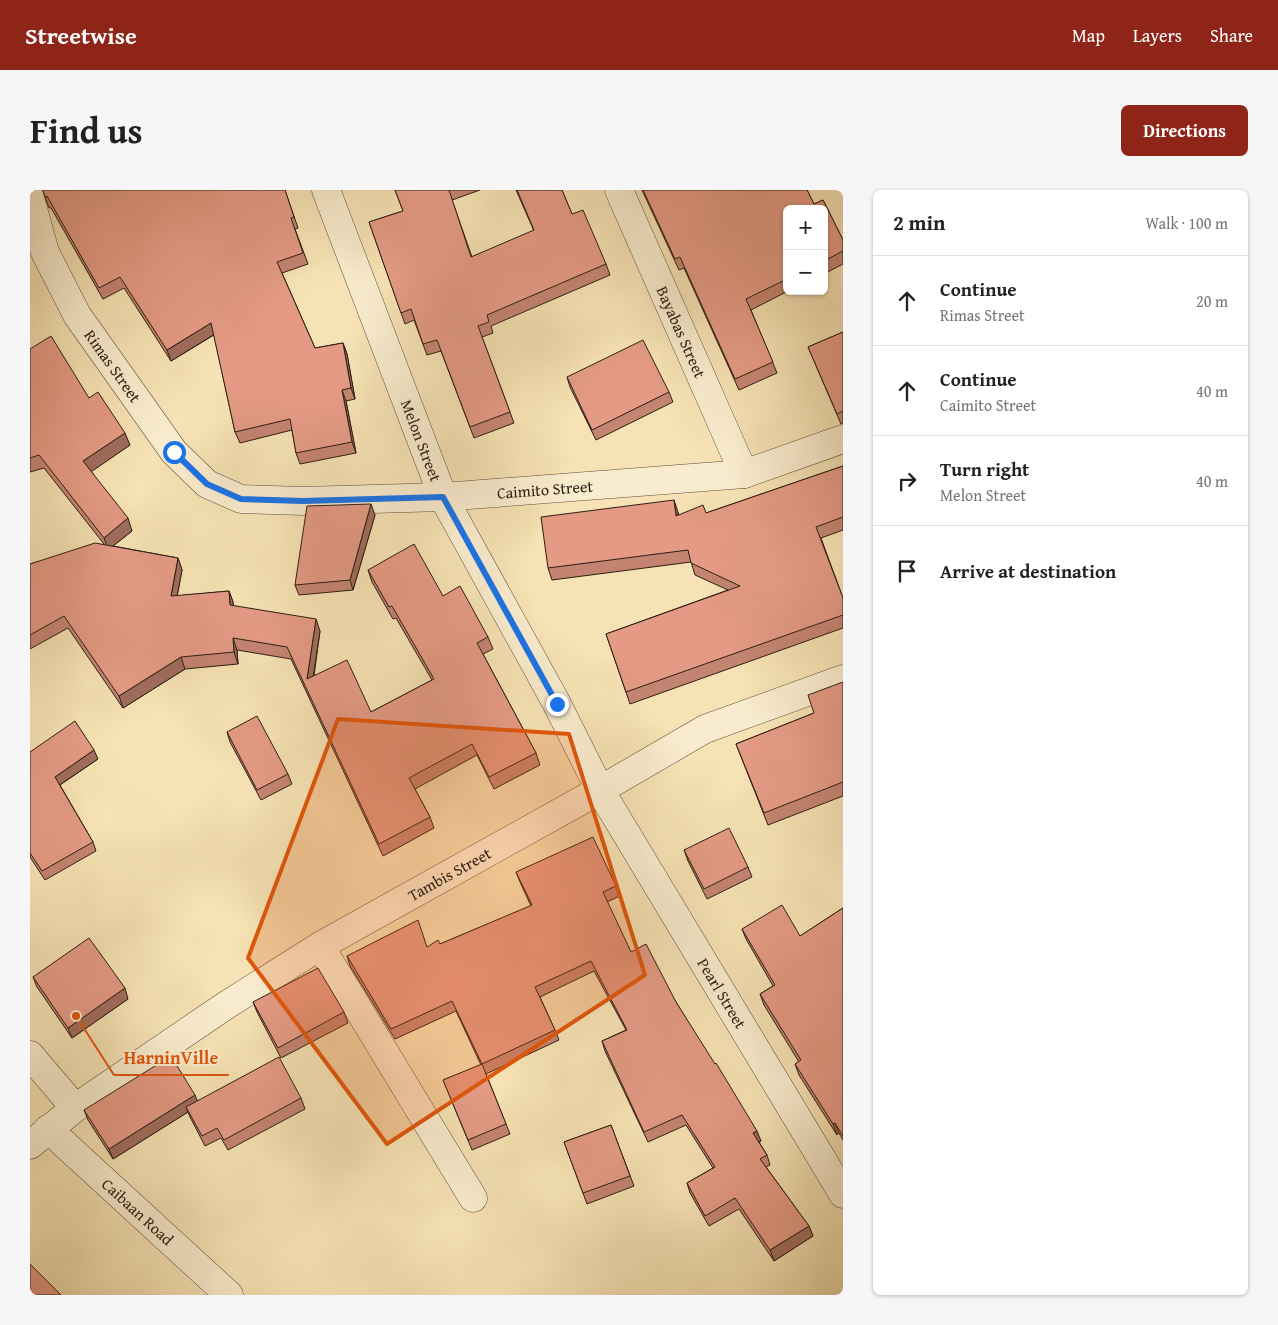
<!DOCTYPE html>
<html lang="en">
<head>
<meta charset="utf-8">
<style>
	body { margin:0; font-family:"Gentium Book Plus",serif; background:#f6f6f6; color:#222 }
	.controls { position:absolute; right:15px; top:15px; display:grid; overflow:hidden; border-radius:8px; box-shadow:0 1px 4px #0004 }
	.controls button { width:45px; height:45px; display:grid; place-items:center; padding:0; border:0; border-bottom:1px solid #e0e0e0; background:#fff; color:#222; font:25px sans-serif }
	.stop { position:absolute; width:15px; height:15px; margin:-11px; border:4px solid #1a73e8; border-radius:50%; background:#fff }
	.stop.end { background:#1a73e8; border-color:#fff; box-shadow:0 1px 5px #0008 }
	.list { margin:0; padding:0; list-style:none }
	h2 { display:flex; justify-content:space-between; align-items:center; height:65px; margin:0; padding:0 20px; font-size:21px }
	h2 small { font-size:16px; font-weight:400; color:#767676 }
	.list li { display:grid; grid-template-columns:32px 1fr auto; gap:15px; align-items:center; box-sizing:border-box; height:90px; padding:0 20px; border-top:1px solid #e0e0e0 }
	.list b { display:block; font-size:19px; white-space:nowrap }
	.list p { margin:0; font-size:16px; white-space:nowrap; color:#767676 }
	.list em { font-size:16px; font-style:normal; color:#767676 }
	.icon { flex:none; width:28px; height:28px; fill:none; stroke:currentColor; stroke-width:2; stroke-linecap:round; stroke-linejoin:round }
	.map { position:relative; flex:none; width:813px; height:1105px; overflow:hidden; border-radius:8px }
	header { display:flex; align-items:center; gap:30px; box-sizing:border-box; height:70px; padding:0 25px; background:#8f2418; color:#fff }
	header strong { font-size:24px }
	nav { display:flex; gap:28px; margin-inline-start:auto; font-size:18px }
	.intro { display:flex; align-items:center; justify-content:space-between; box-sizing:border-box; height:120px; padding:0 30px }
	h1 { margin:0; font-size:35px }
	.button { padding:12px 22px; border-radius:8px; background:#8f2418; color:#fff; font-size:18px; font-weight:700 }
	main { display:flex; gap:30px; padding:0 30px }
	aside { flex:1; background:#fff; border-radius:8px; box-shadow:0 1px 4px #0004 }
	.map>svg:first-child { display:block }
	.lines { fill:none; stroke-linecap:round; stroke-linejoin:round }
	.minor-casing { stroke:#5f4f3b; stroke-width:29 }
	.minor { stroke:#f9ecce; stroke-width:28 }
	.wall { fill:#c48472; stroke:#2d1e13 }
	.shaded-wall { fill:#a06c5d; stroke:#2d1e13 }
	.building { fill:#e49a85; stroke:#2d1e13 }
	.route { stroke:#1a73e8; stroke-width:6 }
	.marked { fill:#df560c; fill-opacity:0.2; stroke:#df560c; stroke-width:4; stroke-linejoin:round }
	.labels { text-anchor:middle; dominant-baseline:central; stroke-width:4; stroke-linejoin:round; paint-order:stroke }
	.street-label { font-size:16px; fill:#2d1e13; stroke:#f9ecce }
	.leader { fill:none; stroke:#df560c; stroke-width:2 }
	.callout-dot { fill:#df560c; stroke:#f9ecce; stroke-width:2 }
	.callout-label { font-size:18px; text-anchor:middle; font-weight:bold; fill:#df560c; stroke:#f9ecce; stroke-width:4; stroke-linejoin:round; paint-order:stroke }
</style>
</head>
<body>
<header>
<strong>Streetwise</strong>
<nav><a>Map</a><a>Layers</a><a>Share</a></nav>
</header>
<div class="intro"><h1>Find us</h1><a class="button">Directions</a></div>
<main>
<div class="map">
<svg width="813" height="1105" viewBox="0 0 813 1105">
	<rect width="100%" height="100%" fill="#f6e2b4"/>
	<filter id="stains"><feTurbulence type="fractalNoise" baseFrequency=".004" numOctaves="4"/><feColorMatrix values="0 0 0 0 .2 0 0 0 0 .09 0 0 0 0 .02 0 0 0 .5 -.17"/></filter>
	<radialGradient id="worn" r=".72"><stop offset=".6" stop-color="#630" stop-opacity="0"/><stop offset="1" stop-color="#630" stop-opacity=".3"/></radialGradient>
	<g class="lines">
		<g class="minor-casing">
			<g id="minor">
				<path id="s1" d="M296,0L413,307L527,514L570,600L813,1004"/>
				<path id="s2" d="M589,0L714,284"/>
				<path id="s3" d="M0,8L15,62L47,125L144,262L177,294L211,309L273,311L413,307L714,284L813,249"/>
				<path d="M290,756L443,1008"/>
				<path d="M0,865L45,918"/>
				<path id="s4" d="M18,939L199,1105"/>
				<path id="s5" d="M0,955L45,918L195,816L290,756L570,600L675,539L813,489"/>
			</g>
		</g>
		<use href="#minor" class="minor"/>
	</g>
	<g class="wall">
		<path d="M255,0L268,38L265,39L278,74L252,83L285,158L313,153L317,164L325,209L316,211L326,263L270,274L266,263L262,240L210,253L205,242L184,145L141,171L94,98L73,109L21,18H19L15,7Z"/>
		<path d="M365,0H450L422,10L442,67L504,41L486,0H532L542,24L576,74L580,85L461,136L463,143L452,147L484,233L444,248L411,161L397,165L384,130L375,134L339,32L373,21Z"/>
		<path d="M612,0H777L784,14L793,10L813,50V74L794,84V19H757V101H758L721,120L747,183L709,200L654,78L649,80Z"/>
		<path d="M813,142V233L811,234L778,157Z"/>
		<path d="M0,159L59,208L100,255L61,281L102,341L83,356L148,368L152,380L147,406L199,401L203,412V416L290,441L284,486L341,522L402,490L366,428L363,429L342,392L338,380L413,406L458,447L463,459L453,464L506,563L510,575L464,599L447,565L385,599L400,627L404,638L353,666L261,469L207,460L208,474L155,479L93,518L38,438L0,459V374L74,354L14,278L0,282Z"/>
		<path d="M537,187L639,202L643,212L566,250L540,197Z"/>
		<path d="M813,276V340L791,348L813,408V438L600,514L576,444L698,400L665,385L661,372L522,390L518,378L648,322L649,325L676,323Z"/>
		<path d="M345,325L323,400L269,405L265,395Z"/>
		<path d="M813,492V606L738,635L706,554L784,523Z"/>
		<path d="M197,542L258,584L262,594L231,610L200,552Z"/>
		<path d="M0,562L68,569L30,595L63,652L66,661L15,690L0,667Z"/>
		<path d="M654,660L718,677L722,687L677,709L658,671Z"/>
		<path d="M486,682L586,696L590,706L577,712L601,762L646,812L731,951L729,952L737,965L740,975L736,977L779,1036L783,1046L744,1071L709,1019L679,1036L660,1003L657,993L683,978L656,935L618,952L575,861L572,851L596,840L564,781L510,807L525,840L529,850L456,884L480,944L442,960L413,890L451,875L426,821L365,849L320,776L317,766L397,757L410,754L501,716L490,692Z"/>
		<path d="M813,718V950L809,943L807,945L769,885L765,874L769,872L734,815L730,804L743,796L716,749L712,739L770,746Z"/>
		<path d="M3,787L98,809L42,848L7,797Z"/>
		<path d="M223,812L314,822L318,833L251,868L227,822Z"/>
		<path d="M271,908L275,919L198,960L191,948L175,956L160,927L158,922L83,969L58,930L54,920L168,911Z"/>
		<path d="M581,935L604,996L557,1014L534,952Z"/>
	</g>
	<g class="shaded-wall">
		<path d="M181,133L185,144L141,171L137,160Z"/>
		<path d="M313,153L317,164L325,209L321,198Z"/>
		<path d="M312,200L316,211L326,263L322,252Z"/>
		<path d="M95,243L100,255L58,284L53,271Z"/>
		<path d="M644,310L648,322L650,338L646,326Z"/>
		<path d="M341,314L345,325L323,400L320,390Z"/>
		<path d="M98,328L102,341L78,360L74,348Z"/>
		<path d="M148,368L152,380L145,418L141,406Z"/>
		<path d="M199,401L203,412L204,427L200,415Z"/>
		<path d="M286,429L290,441L281,501L277,489Z"/>
		<path d="M203,448L207,460L208,474L204,462Z"/>
		<path d="M151,467L155,479L93,518L89,506Z"/>
		<path d="M64,560L68,569L28,596L25,587Z"/>
		<path d="M95,798L98,809L42,848L38,838Z"/>
		<path d="M165,905L169,915L156,917L158,922L83,969L79,959Z"/>
		<path d="M805,933L809,943L807,945L803,934Z"/>
		<path d="M727,941L731,951L727,953L723,943Z"/>
		<path d="M779,1036L783,1046L744,1071L740,1060Z"/>
	</g>
	<g class="building">
		<path d="M13,0H255L264,27L261,28L273,63L247,72L285,158L313,153L321,198L312,200L322,252L266,263L260,229L205,242L181,133L137,160L90,87L69,98L17,6L15,7Z"/>
		<path d="M365,0H419L441,67L504,40L487,0H532L542,24L553,20L576,74L457,125L459,132L448,136L480,222L440,237L407,150L393,154L381,119L371,123L339,32L373,21Z"/>
		<path d="M613,0H777L784,14L793,10L813,50V61L794,71V19H757V89L716,109L743,172L705,189L650,67L645,69Z"/>
		<path d="M813,142V221L807,224L778,157Z"/>
		<path d="M21,146L59,208L68,202L95,243L53,271L98,328L74,348L9,265L0,268V159Z"/>
		<path d="M613,150L639,202L562,240L537,187Z"/>
		<path d="M813,276V327L786,337L813,408V425L596,502L576,444L710,396L661,373L658,360L518,378L511,327L644,310L646,326L673,315L676,323Z"/>
		<path d="M341,314L320,390L265,395L277,316Z"/>
		<path d="M65,353L148,368L141,406L199,401L200,415L286,429L277,489L317,470L341,522L404,489L362,416L359,417L338,380L384,354L413,406L430,396L458,447L447,453L506,563L459,587L442,554L379,588L400,627L349,654L257,457L203,448L204,462L151,467L89,506L34,426L0,445V374Z"/>
		<path d="M813,492V592L734,623L706,554L784,523L778,505Z"/>
		<path d="M227,526L258,584L227,600L197,542Z"/>
		<path d="M45,531L64,560L25,587L63,652L12,681L0,663V562Z"/>
		<path d="M699,638L718,677L674,699L654,660Z"/>
		<path d="M563,647L586,696L573,702L601,762L616,754L646,812L685,874L686,873L727,941L723,943L737,965L730,969L779,1036L740,1060L705,1008L675,1026L657,993L685,977L652,925L614,942L572,851L597,840L561,771L505,797L525,840L452,874L422,811L361,839L317,766L388,730L397,757L408,750L410,754L502,715L486,682Z"/>
		<path d="M752,715L770,746L813,718V946L805,933L803,934L765,874L771,870L730,804L745,795L712,739Z"/>
		<path d="M59,748L95,798L38,838L3,787Z"/>
		<path d="M288,778L314,822L248,858L223,812Z"/>
		<path d="M141,866L165,905L79,959L54,920Z"/>
		<path d="M249,867L271,908L194,950L187,938L172,946L156,917Z"/>
		<path d="M452,874L476,934L438,950L413,890Z"/>
		<path d="M581,935L600,986L553,1003L534,952Z"/>
		<path d="M0,1074L31,1105H0Z"/>
	</g>
	<g class="lines">
		<path class="route" d="M144,262L177,294L211,309L273,311L413,307L527,514"/>
	</g>
	<path class="marked" d="M308,529L539,544L615,785L357,954L218,768Z"/>
	<g class="labels">
		<g class="street-label">
			<text stroke="none"><textPath href="#s2" startOffset="155">Bayabas Street</textPath></text>
			<text stroke="none"><textPath href="#s3" startOffset="189">Rimas Street</textPath></text>
			<text stroke="none"><textPath href="#s1" startOffset="268">Melon Street</textPath></text>
			<text stroke="none"><textPath href="#s3" startOffset="682">Caimito Street</textPath></text>
			<text stroke="none"><textPath href="#s5" startOffset="500">Tambis Street</textPath></text>
			<text stroke="none"><textPath href="#s1" startOffset="898">Pearl Street</textPath></text>
			<text stroke="none"><textPath href="#s4" startOffset="122">Caibaan Road</textPath></text>
		</g>
	</g>
	<path class="leader" d="M46 826L84 885H199"/>
	<circle class="callout-dot" cx="46" cy="826" r="5"/>
	<g class="callout-label">
		<text x="141" y="874">HarninVille</text>
	</g>
	<rect width="100%" height="100%" filter="url(#stains)"/>
	<rect width="100%" height="100%" fill="url(#worn)"/>
</svg>
<div class="controls">
<button>+</button>
<button>−</button>
</div>
<div class="stop" style="left:144px;top:262px"></div>
<div class="stop end" style="left:527px;top:514px"></div>
</div>
<aside>
<h2>2 min<small>Walk · 100 m</small></h2>
<ul class="list">
<li><svg class="icon" aria-label="ahead" viewBox="0 0 24 24"><path d="M12 20V5M6 11l6-6 6 6"/></svg><div><b>Continue</b><p>Rimas Street</p></div><em>20 m</em></li>
<li><svg class="icon" aria-label="ahead" viewBox="0 0 24 24"><path d="M12 20V5M6 11l6-6 6 6"/></svg><div><b>Continue</b><p>Caimito Street</p></div><em>40 m</em></li>
<li><svg class="icon" aria-label="right" viewBox="0 0 24 24"><path d="M7 20v-9h11M14 6l5 5-5 5"/></svg><div><b>Turn right</b><p>Melon Street</p></div><em>40 m</em></li>
<li><svg class="icon" aria-label="arrive" viewBox="0 0 24 24"><path d="M6 21V4h12l-3 4 3 4H6"/></svg><div><b>Arrive at destination</b></div></li>
</ul>
</aside>
</main>
</body>
</html>
